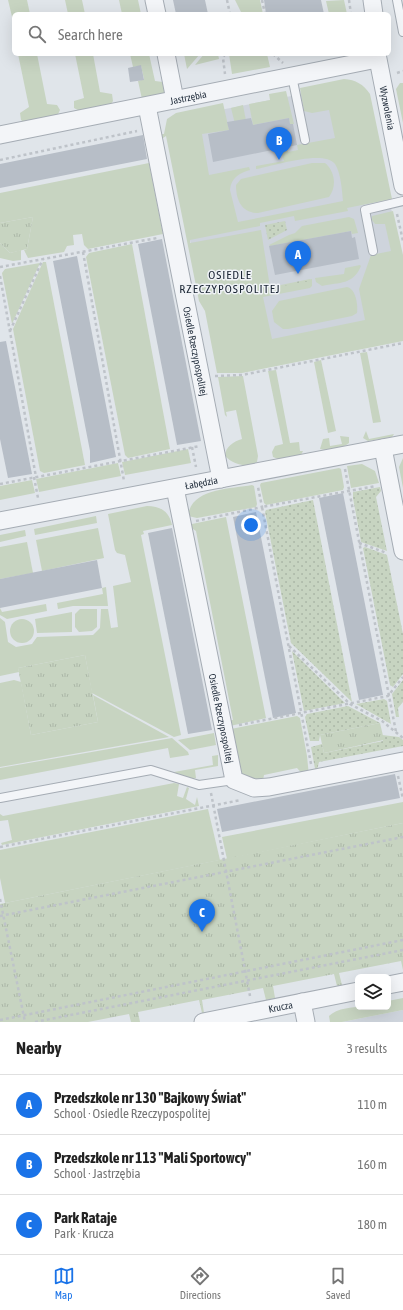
<!DOCTYPE html>
<html lang="en">
<head>
<meta charset="utf-8">
<style>
	body { margin:0; font-family:"Asap Condensed",sans-serif; background:#f6f6f6; color:#222 }
	.controls { position:absolute; right:12px; bottom:12px; display:grid; overflow:hidden; border-radius:6px; box-shadow:0 4px 16px #0002 }
	.controls button { width:36px; height:36px; display:grid; place-items:center; padding:0; border:0; border-bottom:1px solid #e0e0e0; background:#fff; color:#222; font:20px sans-serif }
	.you { position:absolute; left:251px; top:525px; width:14px; height:14px; margin:-10px; border:3px solid #fff; border-radius:50%; background:#1a73e8; box-shadow:0 0 0 6px #1a73e833 }
	.badge { display:grid; place-items:center; width:26px; height:26px; border-radius:50%; background:#1a73e8; color:#fff; font-size:13px; font-weight:700 }
	.pin { position:absolute; translate:-50% -33px; filter:drop-shadow(0 1px 2px #0008) }
	.pin::after { content:''; position:absolute; top:21px; width:14px; height:12px; background:inherit; clip-path:polygon(0 0,100% 0,50% 100%) }
	.list { margin:0; padding:0; list-style:none }
	h2 { display:flex; justify-content:space-between; align-items:center; height:52px; margin:0; padding:0 16px; font-size:17px }
	h2 small { font-size:13px; font-weight:400; color:#767676 }
	.list li { display:grid; grid-template-columns:26px 1fr auto; gap:12px; align-items:center; box-sizing:border-box; height:60px; padding:0 16px; border-top:1px solid #e0e0e0 }
	.list b { display:block; font-size:15px; white-space:nowrap }
	.list p { margin:0; font-size:13px; white-space:nowrap; color:#767676 }
	.list em { font-size:13px; font-style:normal; color:#767676 }
	.icon { flex:none; width:22px; height:22px; fill:none; stroke:currentColor; stroke-width:2; stroke-linecap:round; stroke-linejoin:round }
	.map { position:relative; flex:none; width:403px; height:1022px; overflow:hidden }
	.search { position:absolute; background:#fff; box-shadow:0 4px 16px #0002; left:12px; right:12px; top:12px; height:44px; display:flex; align-items:center; gap:10px; box-sizing:border-box; padding:0 14px; border-radius:6px; color:#767676; font-size:15px }
	.sheet { height:232px; background:#fff }
	nav { display:flex; justify-content:space-around; align-items:center; box-sizing:border-box; height:56px; border-top:1px solid #e0e0e0; background:#fff; font-size:11px; color:#767676 }
	nav a { display:grid; justify-items:center; gap:2px }
	nav .on { color:#1a73e8 }
	.map>svg:first-child { display:block }
	.built { fill:#ced4dc }
	.grass { fill:#c7d4c1 }
	.park { fill:url(#park-tufts) }
	.garden { fill:url(#garden-dots) }
	.building { fill:#b7bec7 }
	.lines { fill:none; stroke-linecap:round; stroke-linejoin:round }
	.service-casing { stroke:#a5acb4; stroke-width:10 }
	.minor-casing { stroke:#a5acb4; stroke-width:19 }
	.path { stroke:#bec3c9; stroke-width:2.5; stroke-dasharray:3 3; stroke-linecap:butt }
	.service { stroke:#f3f5f8; stroke-width:8 }
	.minor { stroke:#f3f5f8; stroke-width:17 }
	.labels { text-anchor:middle; dominant-baseline:central; stroke-width:3; stroke-linejoin:round; paint-order:stroke }
	.street-label { font-size:10px; fill:#283442; stroke:#f0f3f7 }
	.quarter-label { font-size:12px; letter-spacing:1px; fill:#1a2533; stroke:#f0f3f7 }
</style>
</head>
<body>
<div class="map">
<svg width="403" height="1022" viewBox="0 0 403 1022">
	<defs>
		<pattern id="park-tufts" width="24" height="20" patternUnits="userSpaceOnUse"><rect width="24" height="20" fill="#c7d4c1"/><path d="M3 7l-1-3M5 7V3M7 7l1-3M15 17l-1-3M17 17v-4M19 17l1-3" fill="none" stroke="#abb7a7"/></pattern>
		<pattern id="garden-dots" width="8" height="8" patternUnits="userSpaceOnUse"><rect width="8" height="8" fill="#c7d4c1"/><path d="M2 2h.1M6 6h.1" fill="none" stroke="#abb7a7" stroke-width="1.8" stroke-linecap="round"/></pattern>
	</defs>
	<rect width="100%" height="100%" fill="#e0e5ea"/>
	<g class="built">
		<path d="M348,85L369,101L394,222L403,324L216,362L207,310L200,300L190,240L174,119Z"/>
		<path d="M403,1010V1022H342Z"/>
	</g>
	<g class="grass">
		<path d="M8,0H27L30,14H14V25Z"/>
		<path d="M65,0H82L85,14H68Z"/>
		<path d="M119,0H138L141,14H122Z"/>
		<path d="M235,0H260L263,14H242Z"/>
		<path d="M344,0L347,14H329L326,1Z"/>
		<path d="M18,54H37L47,104L57,105L60,110L57,116L24,122L21,120L20,113L29,107Z"/>
		<path d="M75,54H93L100,92L112,94L113,101L111,104L80,111L74,108V101L84,98Z"/>
		<path d="M130,54H149L155,81L163,82L166,84L165,94L142,99L138,81L144,79L141,66L133,67Z"/>
		<path d="M184,54H200L187,69Z"/>
		<path d="M204,54H218L219,59L195,65Z"/>
		<path d="M229,54H267L270,67L232,74Z"/>
		<path d="M344,79C356,80 363,84 370,94L392,199L347,208L348,211L295,221L294,216L260,223V226L190,240V243L261,230L270,287L271,288L312,279V286L310,288L263,297L272,339L365,320L359,289L371,255L391,251L385,224H375L372,220V216L393,211L403,255V341L242,373H217L205,311L199,301L166,136L160,140L158,134H164L167,119L176,113L223,103L229,130L202,134L209,175L249,167L250,170C239,173 231,178 230,190L238,222L343,201C342,191 341,173 335,164C324,149 273,166 256,169V166L284,161L280,149L287,148L288,152L298,150L297,145L335,138L329,110L312,113L304,111L300,88Z"/>
		<path d="M400,83H403V123L396,89Z"/>
		<path d="M286,91L294,124H290L289,118L253,125L249,104L270,100L269,94Z"/>
		<path d="M243,105L247,126L236,128L231,108Z"/>
		<path d="M149,163L163,234L88,249L84,245L82,234L73,235L74,245L67,246L64,252L28,258L24,250L27,249L33,217L0,223V193Z"/>
		<path d="M312,163H325C335,171 337,187 329,197L258,213C242,213 236,201 236,185L241,179Z"/>
		<path d="M349,217L354,219L358,233L352,234L351,231L270,246L269,245L289,235L295,233L302,226Z"/>
		<path d="M0,243L10,253L21,250V260L13,261L0,258Z"/>
		<path d="M132,244L170,449L128,458L125,455L86,257L89,253Z"/>
		<path d="M43,262H46L85,465L44,473L40,471L13,329Z"/>
		<path d="M40,263L12,324L2,273L5,269Z"/>
		<path d="M360,265L361,266C353,285 340,282 322,286L316,282L315,278L344,274L345,268Z"/>
		<path d="M347,287C356,289 358,305 357,313L352,316L288,329H283L274,322L272,311L279,301Z"/>
		<path d="M367,352L381,422L373,423L360,353Z"/>
		<path d="M321,360L336,431L328,433L314,362Z"/>
		<path d="M276,370L290,443L299,442L300,451H303L301,455L278,459L273,457L272,452L275,446L283,444L268,371Z"/>
		<path d="M243,376L258,456L257,462C247,468 234,465 225,456C225,447 234,441 242,439L236,410L226,412L227,417L225,415L218,377Z"/>
		<path d="M366,431L369,439L394,434L392,437L368,441L363,438Z"/>
		<path d="M340,436L349,437V443C343,448 328,451 320,449L323,439L329,438L330,446L342,444Z"/>
		<path d="M188,449L191,463L125,475L122,462Z"/>
		<path d="M403,458V488L399,467Z"/>
		<path d="M118,463L121,476L39,492L36,479Z"/>
		<path d="M362,464L375,471L379,483L351,488L347,466Z"/>
		<path d="M339,468L341,469L344,487L343,490L266,505L264,503L260,485L261,483Z"/>
		<path d="M32,480L35,493L0,500V486Z"/>
		<path d="M252,485L254,486L257,504L256,507L197,518L188,516C191,488 230,489 252,485Z"/>
		<path d="M147,506C160,506 169,511 172,525L143,531L144,534L141,535L181,735L174,737L92,693L85,655L18,668L19,672L0,676V618L5,622L8,642L16,647L32,644L37,637L93,635L100,628L101,609H108L111,628L118,627L113,586L131,582L125,555L117,553L115,550L108,514Z"/>
		<path d="M96,516L97,523L35,535L34,529Z"/>
		<path d="M226,517L266,718L230,726L225,721L233,720L196,531L187,525Z"/>
		<path d="M98,528L104,558L42,571L36,540Z"/>
		<path d="M25,530L26,536L0,542V535Z"/>
		<path d="M27,542L33,573L0,579V547Z"/>
		<path d="M106,587L108,606H73L58,609L57,603L103,594L102,588Z"/>
		<path d="M46,604L47,611L7,619L0,615V608L2,612Z"/>
		<path d="M80,609H97V627L92,631L79,632L75,627V614Z"/>
		<path d="M72,612V632L37,633L35,619Z"/>
		<circle cx="22" cy="631" r="12"/>
		<path d="M14,680L21,682L31,735L98,722L93,695L169,737L0,767V683Z"/>
		<path d="M297,716L300,718L307,756L309,776L305,777L297,768L264,775L262,785L238,774L231,729Z"/>
		<path d="M214,733L216,745L190,750L178,740Z"/>
		<path d="M172,738L188,752L189,755L170,758L168,748L0,780V768Z"/>
		<path d="M218,755V766L195,770L196,778L189,780L174,772L213,765L212,756Z"/>
		<path d="M174,783L179,784L177,796L183,798L187,787L189,788L186,799L195,805L197,797L199,806L2,845L1,843L12,840L8,820L0,821V814L3,816Z"/>
		<path d="M403,802V823L227,859L222,837Z"/>
		<path d="M208,809L220,860L5,903L0,878V850Z"/>
		<path d="M403,998V1010L342,1022H330L329,1016C340,1004 373,1007 388,1007V1001Z"/>
	</g>
	<g class="park">
		<path d="M33,217L27,249L10,253L0,243V223Z"/>
		<path d="M85,655L98,722L31,735L18,668Z"/>
		<path d="M380,723L384,740L324,753L320,735Z"/>
		<path d="M403,823V970L401,961L339,973L342,985L337,986L334,974L273,986L275,998L266,1000L263,988L202,1000L204,1013H202L199,1000L138,1012L140,1022H131L129,1014L88,1022H0V904Z"/>
	</g>
	<g class="garden">
		<path d="M285,221L287,230L268,240L265,225Z"/>
		<path d="M310,279L311,281L271,288V287Z"/>
		<path d="M380,487L381,491L376,497L387,551L361,542L353,498V492Z"/>
		<path d="M313,500L352,702L291,643L265,512L266,510Z"/>
		<path d="M365,547L387,555L403,634V674L393,687L390,685L363,548Z"/>
		<path d="M292,651L345,703L304,711Z"/>
		<path d="M403,680V702L398,708L399,717H396L392,694Z"/>
		<path d="M384,699L387,701L391,724L356,704Z"/>
		<path d="M348,706L380,723L320,735L319,741H310L305,717L307,714Z"/>
		<path d="M382,735L399,737L403,740V746L319,762L316,774L311,747L322,744L324,753L383,741Z"/>
	</g>
	<g class="building">
		<path d="M173,0H205L208,14H176Z"/>
		<path d="M264,0H321L324,14H266Z"/>
		<path d="M141,65L144,80L130,82L128,68Z"/>
		<path d="M251,118L253,125L289,118L290,124H293L297,145L213,162L208,134L229,130L227,122Z"/>
		<path d="M143,135L147,159L0,188V164Z"/>
		<path d="M351,231L352,238L355,237L359,259L275,275L269,246Z"/>
		<path d="M162,239L201,441L177,445L138,244Z"/>
		<path d="M77,256L116,457L90,463V451L53,261Z"/>
		<path d="M6,341L32,474L8,478L0,439V342Z"/>
		<path d="M343,493L383,695L359,700L319,498Z"/>
		<path d="M256,512L296,713L273,718L233,517Z"/>
		<path d="M172,528L212,730L188,734L148,533Z"/>
		<path d="M97,560L102,588L0,608V579Z"/>
		<path d="M395,774L400,798L222,832L217,809Z"/>
	</g>
	<g class="lines">
		<g class="service-casing">
			<g id="service">
				<path d="M397,0L403,32"/>
				<path d="M292,76L305,140"/>
				<path d="M373,251L365,210L403,201"/>
				<path d="M0,798L151,770L199,785L234,780"/>
			</g>
		</g>
		<g class="minor-casing">
			<g id="minor">
				<path d="M154,0L157,14"/>
				<path d="M372,0L374,14"/>
				<path d="M166,54L175,100"/>
				<path id="s1" d="M377,54L403,186"/>
				<path id="s2" d="M147,106L221,479"/>
				<path id="s3" d="M0,135L377,59"/>
				<path d="M383,448L403,551"/>
				<path id="s4" d="M175,488L234,780L254,788L269,787L403,761"/>
				<path id="s5" d="M0,521L403,444"/>
				<path d="M388,985L403,982"/>
				<path d="M302,1002L306,1022"/>
				<path id="s6" d="M203,1022L358,991"/>
			</g>
		</g>
		<g class="path">
			<path d="M227,0L230,14"/>
			<path d="M262,0L265,14"/>
			<path d="M349,0L351,14"/>
			<path d="M225,54L223,58L225,74"/>
			<path d="M273,54L283,63"/>
			<path d="M397,73L403,71"/>
			<path d="M0,160L137,131"/>
			<path d="M397,214L403,241"/>
			<path d="M83,252L124,481"/>
			<path d="M0,267L157,238"/>
			<path d="M0,276L36,477"/>
			<path d="M10,331L43,259"/>
			<path d="M215,376L242,375L403,343"/>
			<path d="M192,447L196,467"/>
			<path d="M345,469L396,732"/>
			<path d="M34,477L38,498"/>
			<path d="M0,484L200,446"/>
			<path d="M196,521L262,507L258,487"/>
			<path d="M359,543L387,553"/>
			<path d="M289,646L350,704L382,721L403,738"/>
			<path d="M239,725L388,696L403,677"/>
			<path d="M311,764L262,507L376,486"/>
			<path d="M398,776L403,799"/>
			<path d="M211,793L250,996"/>
			<path d="M0,847L241,800"/>
			<path d="M0,899L25,1022"/>
			<path d="M0,916L403,837"/>
			<path d="M0,1020L403,940"/>
			<path d="M35,1022L403,950"/>
		</g>
		<use href="#service" class="service"/>
		<use href="#minor" class="minor"/>
	</g>
	<g class="labels">
		<g class="street-label">
			<text stroke="none"><textPath href="#s3" startOffset="192">Jastrzębia</textPath></text>
			<text stroke="none"><textPath href="#s1" startOffset="55">Wyzwolenia</textPath></text>
			<text stroke="none"><textPath href="#s2" startOffset="250">Osiedle Rzeczypospolitej</textPath></text>
			<text stroke="none"><textPath href="#s5" startOffset="205">Łabędzia</textPath></text>
			<text stroke="none"><textPath href="#s4" startOffset="235">Osiedle Rzeczypospolitej</textPath></text>
			<text stroke="none"><textPath href="#s6" startOffset="79">Krucza</textPath></text>
		</g>
		<g class="quarter-label">
			<text x="230" y="275">OSIEDLE<tspan x="230" dy="14">RZECZYPOSPOLITEJ</tspan></text>
		</g>
	</g>
</svg>
<div class="controls">
<button><svg class="icon" aria-label="layers" viewBox="0 0 24 24"><path d="M12 4l9 5-9 5-9-5zM3 14l9 5 9-5"/></svg></button>
</div>
<div class="you"></div>
<div class="pin badge" style="left:298px;top:274px">A</div>
<div class="pin badge" style="left:279px;top:160px">B</div>
<div class="pin badge" style="left:202px;top:932px">C</div>
<div class="search"><svg class="icon" aria-label="search" viewBox="0 0 24 24"><circle cx="10" cy="10" r="6"/><path d="M15 15l6 6"/></svg>Search here</div>
</div>
<section class="sheet">
<h2>Nearby<small>3 results</small></h2>
<ul class="list">
<li><span class="badge">A</span><div><b>Przedszkole nr 130 &quot;Bajkowy Świat&quot;</b><p>School · Osiedle Rzeczypospolitej</p></div><em>110 m</em></li>
<li><span class="badge">B</span><div><b>Przedszkole nr 113 &quot;Mali Sportowcy&quot;</b><p>School · Jastrzębia</p></div><em>160 m</em></li>
<li><span class="badge">C</span><div><b>Park Rataje</b><p>Park · Krucza</p></div><em>180 m</em></li>
</ul>
</section>
<nav>
<a class="on"><svg class="icon" aria-label="map" viewBox="0 0 24 24"><path d="M3 6l6-2 6 2 6-2v14l-6 2-6-2-6 2zM9 4v14M15 6v14"/></svg>Map</a>
<a><svg class="icon" aria-label="directions" viewBox="0 0 24 24"><path d="M12 3l9 9-9 9-9-9zM9 14v-3h6M13 9l2 2-2 2"/></svg>Directions</a>
<a><svg class="icon" aria-label="saved" viewBox="0 0 24 24"><path d="M7 4h10v16l-5-4-5 4z"/></svg>Saved</a>
</nav>
</body>
</html>
